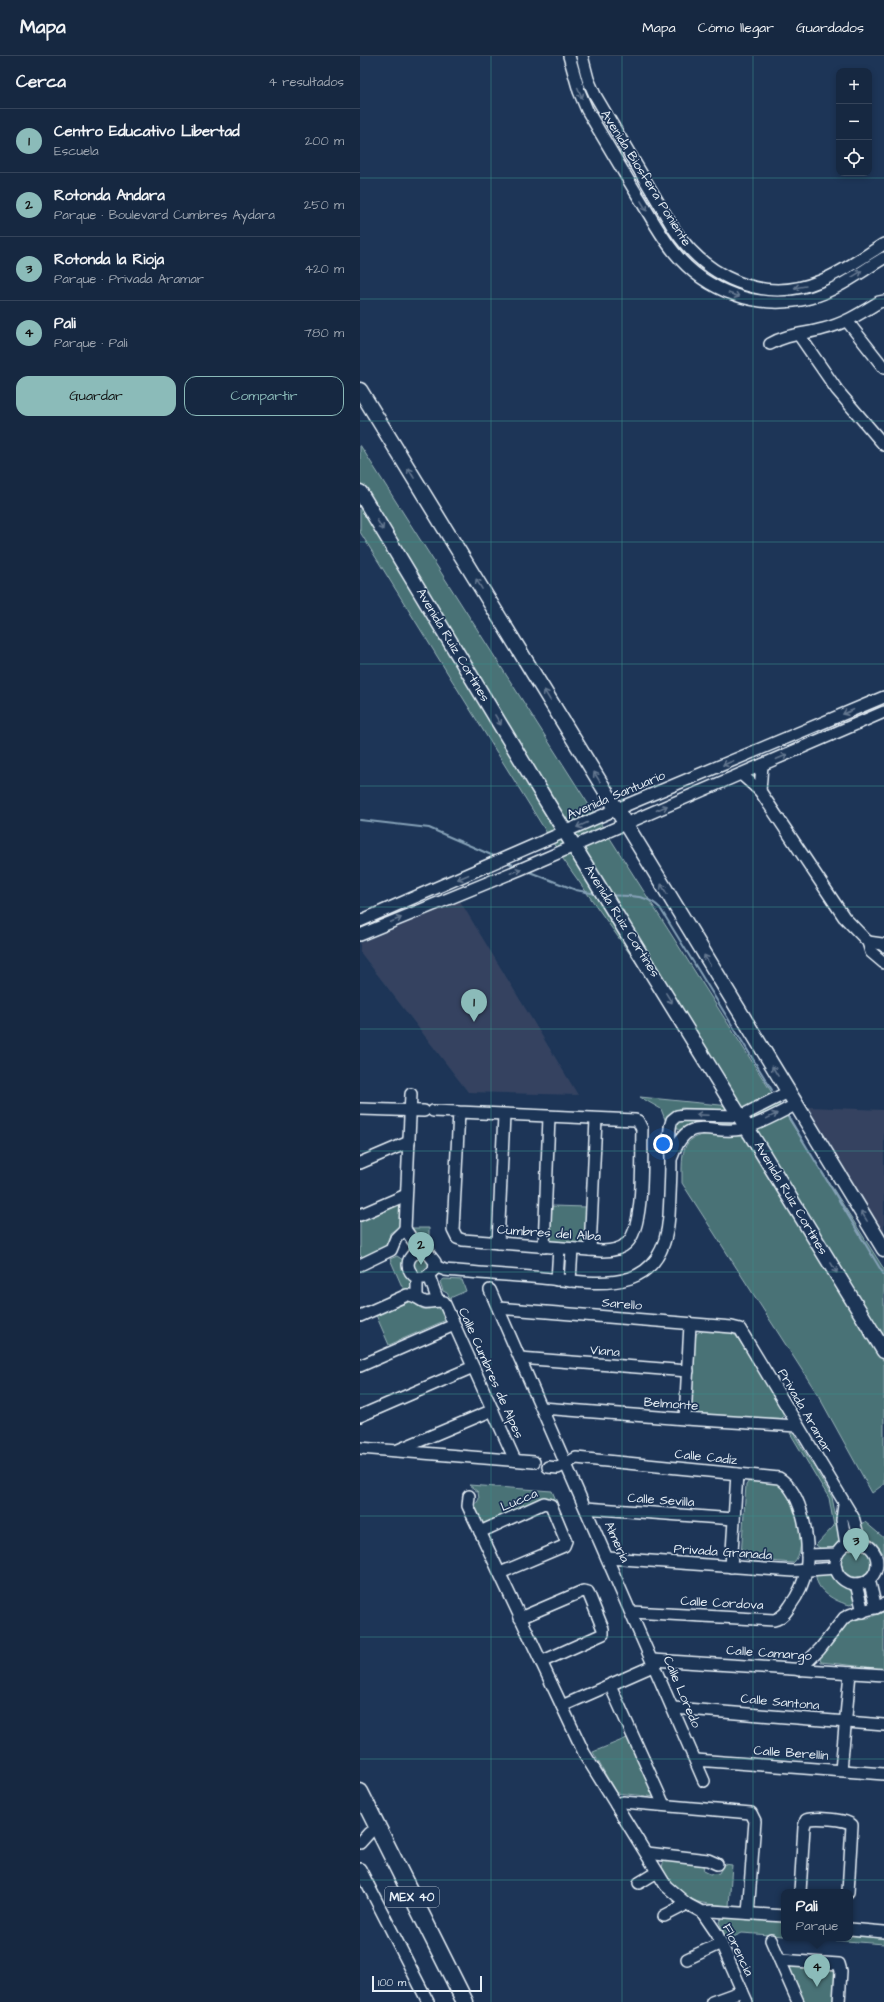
<!DOCTYPE html>
<html lang="es">
<head>
<meta charset="utf-8">
<style>
	body { margin:0; font-family:"Architects Daughter",sans-serif; background:#1f3048; color:#f1f3f6 }
	.controls { position:absolute; right:12px; top:12px; display:grid; overflow:hidden; border-radius:8px; box-shadow:0 2px 6px #0003 }
	.controls button { width:36px; height:36px; display:grid; place-items:center; padding:0; border:0; border-bottom:1px solid #35445a; background:#162841; color:#f1f3f6; font:20px sans-serif }
	.scale { position:absolute; left:12px; bottom:10px; width:110px; box-sizing:border-box; padding-left:4px; border:2px solid #e8f1f8; border-top:0; font-size:11px; line-height:14px; white-space:nowrap; color:#e8f1f8; -webkit-text-stroke:3px #1d3557; paint-order:stroke }
	.you { position:absolute; left:303px; top:1088px; width:14px; height:14px; margin:-10px; border:3px solid #fff; border-radius:50%; background:#1a73e8; box-shadow:0 0 0 6px #1a73e833 }
	.badge { display:grid; place-items:center; width:26px; height:26px; border-radius:50%; background:#8bbbb9; color:#111; font-size:13px; font-weight:700 }
	.pin { position:absolute; translate:-50% -33px; filter:drop-shadow(0 1px 2px #0008) }
	.pin::after { content:''; position:absolute; top:21px; width:14px; height:12px; background:inherit; clip-path:polygon(0 0,100% 0,50% 100%) }
	.popup { position:absolute; left:421px; top:1833px; width:72px; height:52px; box-sizing:border-box; display:grid; place-content:center; border-radius:8px; background:#162841; filter:drop-shadow(0 1px 3px #0005); font-size:13px; white-space:nowrap; color:#9ea6b1 }
	.popup b { font-size:15px; color:#f1f3f6 }
	.popup::after { content:''; position:absolute; left:50%; top:100%; margin-left:-8px; border:8px solid transparent; border-top-color:#162841 }
	.list { margin:0; padding:0; list-style:none }
	h2 { display:flex; justify-content:space-between; align-items:center; height:52px; margin:0; padding:0 16px; font-size:17px }
	h2 small { font-size:13px; font-weight:400; color:#9ea6b1 }
	.list li { display:grid; grid-template-columns:26px 1fr auto; gap:12px; align-items:center; box-sizing:border-box; height:64px; padding:0 16px; border-top:1px solid #35445a }
	.list b { display:block; font-size:15px; white-space:nowrap }
	.list p { margin:0; font-size:13px; white-space:nowrap; color:#9ea6b1 }
	.list em { font-size:13px; font-style:normal; color:#9ea6b1 }
	.actions { display:flex; gap:8px; padding:12px 16px }
	.actions a { flex:1; padding:9px 0; border:1px solid #8bbbb9; border-radius:12px; text-align:center; font-size:14px; color:#8bbbb9 }
	.actions .main { background:#8bbbb9; color:#111 }
	.icon { flex:none; width:22px; height:22px; fill:none; stroke:currentColor; stroke-width:2; stroke-linecap:round; stroke-linejoin:round }
	.map { position:relative; flex:none; width:524px; height:1946px; overflow:hidden }
	header { display:flex; align-items:center; gap:24px; box-sizing:border-box; height:56px; padding:0 20px; background:#162841; border-bottom:1px solid #35445a }
	header strong { font-size:19px }
	nav { display:flex; gap:22px; margin-inline-start:auto; font-size:14px }
	main { display:flex }
	aside { flex:1; background:#162841 }
	.map>svg:first-child { display:block }
	.built { fill:#344361 }
	.green { fill:#497276; stroke:#98b2b7 }
	.lines { fill:none; stroke-linecap:round; stroke-linejoin:round }
	.stream { stroke:#85a1b7; stroke-width:2 }
	.minor-casing { stroke:#e8f1f8; stroke-width:14 }
	.major-casing { stroke:#e8f1f8; stroke-width:17 }
	.highway-casing { stroke:#e8f1f8; stroke-width:19 }
	.minor { stroke:#1d3557; stroke-width:11 }
	.major { stroke:#1d3557; stroke-width:14 }
	.highway { stroke:#1d3557; stroke-width:16 }
	.oneway { stroke:#64778f }
	.grid { fill:none; stroke:#3a8f8a; stroke-width:1; stroke-opacity:0.55 }
	.labels { text-anchor:middle; dominant-baseline:central; stroke-width:3.5; stroke-linejoin:round; paint-order:stroke }
	.shield { fill:#1d3557; stroke:#abb9c8; stroke-width:1 }
	.shield-label { font-size:12px; font-weight:bold; fill:#e8f1f8 }
	.street-label { font-size:13px; fill:#e8f1f8; stroke:#1d3557 }
</style>
</head>
<body>
<header>
<strong>Mapa</strong>
<nav><a>Mapa</a><a>Cómo llegar</a><a>Guardados</a></nav>
</header>
<main>
<aside>
<h2>Cerca<small>4 resultados</small></h2>
<ul class="list">
<li><span class="badge">1</span><div><b>Centro Educativo Libertad</b><p>Escuela</p></div><em>200 m</em></li>
<li><span class="badge">2</span><div><b>Rotonda Andara</b><p>Parque · Boulevard Cumbres Aydara</p></div><em>250 m</em></li>
<li><span class="badge">3</span><div><b>Rotonda la Rioja</b><p>Parque · Privada Aramar</p></div><em>420 m</em></li>
<li><span class="badge">4</span><div><b>Pali</b><p>Parque · Pali</p></div><em>780 m</em></li>
</ul>
<div class="actions"><a class="main">Guardar</a><a>Compartir</a></div>
</aside>
<div class="map">
<svg width="524" height="1946" viewBox="0 0 524 1946">
	<rect width="100%" height="100%" fill="#1d3557"/>
	<filter id="ink" filterUnits="userSpaceOnUse"><feTurbulence type="fractalNoise" baseFrequency=".025" numOctaves="2"/><feDisplacementMap in="SourceGraphic" scale="8" xChannelSelector="R" yChannelSelector="G"/><feConvolveMatrix kernelMatrix="1 2 1 2 8 2 1 2 1" color-interpolation-filters="sRGB"/></filter>
	<g filter="url(#ink)">
		<g class="built">
			<path d="M100,845L218,1039L108,1036L0,896V887Z"/>
			<path d="M448,1051L524,1054V1177Z"/>
		</g>
		<g class="green">
			<path d="M0,389L524,1213V1287L396,1079L524,1306V1428L512,1437L458,1339L322,1127C322,1094 320,1077 359,1078C370,1079 379,1078 389,1084L388,1065L203,803L0,476Z"/>
			<path d="M280,1041L370,1050L369,1054L321,1052L313,1057L306,1066L301,1053Z"/>
			<path d="M318,1063L372,1065L373,1067L372,1069L320,1075L315,1069Z"/>
			<path d="M38,1149L41,1150L42,1169L30,1177L28,1190L2,1202L0,1198V1164Z"/>
			<path d="M192,1150L227,1151L225,1187L223,1189L190,1186Z"/>
			<path d="M51,1172H69V1180L75,1194L63,1190Z"/>
			<path d="M37,1200L43,1204C42,1218 51,1220 53,1230L44,1235L30,1203Z"/>
			<circle cx="61" cy="1209" r="8"/>
			<path d="M84,1223L102,1224L106,1235L90,1242L87,1237L83,1235L80,1226Z"/>
			<path d="M51,1245C69,1259 62,1251 81,1252L86,1264L29,1289L16,1259Z"/>
			<path d="M342,1274L371,1276L377,1281L425,1355V1358L421,1364L332,1357L328,1350L336,1278Z"/>
			<path d="M430,1377L434,1378L472,1441L480,1483L472,1493H461L456,1489L474,1470L469,1442Z"/>
			<path d="M389,1425C397,1426 409,1425 417,1427C438,1435 450,1493 433,1507L386,1503L381,1500L386,1429Z"/>
			<path d="M109,1429L192,1435L197,1446L192,1442H187L124,1468L122,1467L114,1451L119,1443L118,1436Z"/>
			<path d="M505,1466L524,1482V1499L516,1487L502,1478L500,1468Z"/>
			<circle cx="496" cy="1506" r="15"/>
			<path d="M456,1518H472L478,1528L491,1534L495,1546L490,1549C476,1546 455,1535 456,1518Z"/>
			<path d="M524,1556V1613L461,1606L460,1603L461,1599L491,1564L508,1562Z"/>
			<path d="M272,1680L297,1741L256,1737L233,1696Z"/>
			<path d="M307,1803L343,1809L344,1815L350,1818L359,1817L364,1808L372,1809L369,1850C339,1848 313,1845 302,1812L303,1807Z"/>
			<path d="M362,1861L417,1864L424,1866V1880L382,1877L367,1884L359,1866Z"/>
			<path d="M490,1876L524,1879V1888L448,1882H490Z"/>
			<path d="M431,1910L476,1911V1946H444L430,1915Z"/>
		</g>
		<g class="lines">
			<g class="stream">
				<path d="M0,764L69,772L136,801"/>
				<path d="M146,806L156,810"/>
				<path d="M167,815L216,834L236,838"/>
				<path d="M250,839C270,841 285,837 300,852L412,1034"/>
				<path d="M428,1060L524,1219"/>
			</g>
			<g class="minor-casing">
				<g id="minor">
					<path d="M209,0L219,35L227,54C244,83 261,112 278,140C290,159 300,179 314,196C346,236 399,255 450,242C476,235 500,216 524,202"/>
					<path d="M222,0L228,23L235,39L314,173C346,221 403,249 460,225C483,216 503,201 524,188"/>
					<path d="M487,265L524,312"/>
					<path d="M439,279L477,334L524,389"/>
					<path d="M410,288C427,278 445,278 463,273C484,268 501,257 519,246L524,245"/>
					<path d="M381,718L400,735L484,861L508,886L511,896L524,907"/>
					<path d="M400,735L402,709"/>
					<path d="M0,865L257,753L524,641"/>
					<path d="M0,879L161,813L524,656"/>
					<path d="M508,886L522,888L524,890"/>
					<path d="M0,1053L64,1055"/>
					<path d="M73,1055L99,1056L275,1064L278,1065L282,1073C281,1099 285,1170 267,1187C260,1194 251,1195 242,1195L103,1184L97,1182L93,1174L99,1056"/>
					<path d="M312,1101C328,1055 350,1080 382,1073C401,1068 419,1057 435,1049"/>
					<path d="M0,1107L49,1086"/>
					<path d="M0,1159L46,1139"/>
					<path d="M45,1173L51,1038"/>
					<path d="M45,1173L60,1195"/>
					<path d="M138,1187L144,1059"/>
					<path d="M184,1191L189,1061"/>
					<path d="M230,1194L236,1063"/>
					<path d="M0,1209L31,1194L36,1182L45,1173"/>
					<path d="M75,1210L85,1214C117,1217 149,1219 182,1222C240,1228 303,1241 309,1160C310,1141 311,1122 311,1103C311,1090 307,1076 312,1064L317,1060L325,1059L381,1060L428,1036"/>
					<path d="M69,1220L78,1245"/>
					<path d="M57,1222H65L74,1214L75,1206L68,1197H55C45,1204 46,1215 57,1222V1241"/>
					<path d="M197,1224L199,1192"/>
					<path d="M210,1225L212,1193"/>
					<path d="M130,1234L344,1725"/>
					<path d="M138,1252L372,1271L380,1273L493,1461L500,1486"/>
					<path d="M0,1260L47,1239C55,1238 58,1244 65,1246C72,1247 78,1243 84,1246L155,1404"/>
					<path d="M160,1302L328,1315"/>
					<path d="M0,1310L94,1269"/>
					<path d="M182,1352L325,1363L437,1370"/>
					<path d="M0,1360L113,1311"/>
					<path d="M325,1363L330,1268"/>
					<path d="M0,1392L174,1406"/>
					<path d="M38,1394L133,1354"/>
					<path d="M188,1411L198,1412L216,1402L419,1422C444,1437 450,1488 446,1514C444,1527 438,1539 430,1550C426,1556 422,1562 414,1564L272,1556"/>
					<path d="M109,1440L108,1450L224,1697L306,1830L327,1848L342,1856L357,1878L387,1946"/>
					<path d="M484,1449L482,1464L486,1488"/>
					<path d="M226,1452L374,1463"/>
					<path d="M120,1476L184,1447L191,1449L206,1485L204,1490L140,1517"/>
					<circle cx="496" cy="1507" r="21"/>
					<path d="M447,1499L477,1498"/>
					<path d="M248,1502L434,1515L476,1512"/>
					<path d="M371,1511L377,1418"/>
					<path d="M509,1523L516,1552"/>
					<path d="M496,1528L503,1556"/>
					<path d="M160,1562L223,1535L228,1536L243,1573V1578L181,1606"/>
					<path d="M293,1604L524,1619"/>
					<path d="M439,1614L460,1593L484,1562C495,1554 512,1555 524,1548"/>
					<path d="M250,1629L304,1749"/>
					<path d="M202,1650L295,1609"/>
					<path d="M314,1652L524,1669"/>
					<path d="M336,1704L524,1718"/>
					<path d="M481,1714L490,1617"/>
					<path d="M256,1749L263,1746L391,1757L395,1765L388,1857"/>
					<path d="M0,1787L9,1777"/>
					<path d="M287,1797L348,1804L357,1808"/>
					<path d="M0,1813L68,1946"/>
					<path d="M279,1827L297,1816"/>
					<path d="M440,1836L444,1771L446,1764C454,1761 487,1763 492,1769L488,1836"/>
					<path d="M342,1856L352,1855L424,1860"/>
					<path d="M304,1860L327,1848"/>
					<path d="M490,1873L524,1876"/>
					<path d="M411,1884L438,1946"/>
					<path d="M327,1903L361,1887"/>
					<path d="M420,1904L479,1908L481,1915L479,1946"/>
					<path d="M352,1946L382,1935"/>
				</g>
			</g>
			<g class="major-casing">
				<g id="major">
					<path d="M0,334C176,620 350,906 524,1193"/>
					<path d="M0,436L185,743L524,1295"/>
				</g>
			</g>
			<g class="highway-casing">
				<path id="highway" d="M0,1736L105,1946"/>
			</g>
			<use href="#minor" class="minor"/>
			<use href="#major" class="major"/>
			<use href="#highway" class="highway"/>
		</g>
		<defs><path id="oneway-shaft" d="M-6 0H5M1.5-3L5.5 0L1.5 3" fill="none" stroke-width="1.6" stroke-linecap="round" stroke-linejoin="round"/></defs>
		<g class="oneway">
			<use href="#oneway-shaft" transform="translate(220 37) rotate(67)"/>
			<use href="#oneway-shaft" transform="translate(284 150) rotate(59)"/>
			<use href="#oneway-shaft" transform="translate(497 218) rotate(-32)"/>
			<use href="#oneway-shaft" transform="translate(440 231) rotate(171)"/>
			<use href="#oneway-shaft" transform="translate(374 239) rotate(20)"/>
			<use href="#oneway-shaft" transform="translate(51 417) rotate(-121)"/>
			<use href="#oneway-shaft" transform="translate(20 469) rotate(59)"/>
			<use href="#oneway-shaft" transform="translate(119 528) rotate(-121)"/>
			<use href="#oneway-shaft" transform="translate(187 639) rotate(-121)"/>
			<use href="#oneway-shaft" transform="translate(488 656) rotate(157)"/>
			<use href="#oneway-shaft" transform="translate(138 664) rotate(59)"/>
			<use href="#oneway-shaft" transform="translate(422 701) rotate(-23)"/>
			<use href="#oneway-shaft" transform="translate(368 707) rotate(157)"/>
			<use href="#oneway-shaft" transform="translate(237 721) rotate(-122)"/>
			<use href="#oneway-shaft" transform="translate(302 752) rotate(-23)"/>
			<use href="#oneway-shaft" transform="translate(222 769) rotate(156)"/>
			<use href="#oneway-shaft" transform="translate(156 815) rotate(-22)"/>
			<use href="#oneway-shaft" transform="translate(103 821) rotate(157)"/>
			<use href="#oneway-shaft" transform="translate(304 833) rotate(-120)"/>
			<use href="#oneway-shaft" transform="translate(36 864) rotate(-23)"/>
			<use href="#oneway-shaft" transform="translate(347 904) rotate(-122)"/>
			<use href="#oneway-shaft" transform="translate(309 942) rotate(58)"/>
			<use href="#oneway-shaft" transform="translate(415 1015) rotate(-121)"/>
			<use href="#oneway-shaft" transform="translate(342 1059) rotate(-177)"/>
			<use href="#oneway-shaft" transform="translate(412 1060) rotate(-26)"/>
			<use href="#oneway-shaft" transform="translate(504 1160) rotate(-122)"/>
			<use href="#oneway-shaft" transform="translate(474 1212) rotate(59)"/>
		</g>
	</g>
	<path class="grid" d="M131,0V1946M262,0V1946M393,0V1946M0,122H524M0,243H524M0,365H524M0,486H524M0,608H524M0,730H524M0,851H524M0,973H524M0,1095H524M0,1216H524M0,1338H524M0,1460H524M0,1581H524M0,1703H524M0,1824H524"/>
	<g class="labels">
		<rect class="shield" x="25" y="1831" width="54" height="20" rx="3"/>
		<g class="shield-label">
			<text x="52" y="1841">MEX 40</text>
		</g>
		<g class="street-label">
			<text transform="translate(286 122) rotate(58)">Avenida Biosfera Poniente</text>
			<text transform="translate(93 589) rotate(59)">Avenida Ruiz Cortines</text>
			<text transform="translate(256 739) rotate(-23)">Avenida Santuario</text>
			<text transform="translate(262 865) rotate(58)">Avenida Ruiz Cortines</text>
			<text transform="translate(431 1142) rotate(59)">Avenida Ruiz Cortines</text>
			<text transform="translate(189 1177) rotate(4)">Cumbres del Alba</text>
			<text transform="translate(262 1248) rotate(5)">Sarello</text>
			<text transform="translate(245 1295) rotate(5)">Viana</text>
			<text transform="translate(131 1317) rotate(66)">Calle Cumbres de Alpes</text>
			<text transform="translate(311 1348) rotate(4)">Belmonte</text>
			<text transform="translate(445 1355) rotate(60)">Privada Aramar</text>
			<text transform="translate(346 1401) rotate(6)">Calle Cadíz</text>
			<text transform="translate(159 1444) rotate(-23)">Lucca</text>
			<text transform="translate(301 1444) rotate(4)">Calle Sevilla</text>
			<text transform="translate(257 1486) rotate(66)">Almería</text>
			<text transform="translate(363 1496) rotate(4)">Privada Granada</text>
			<text transform="translate(362 1547) rotate(3)">Calle Cordova</text>
			<text transform="translate(409 1597) rotate(4)">Calle Camargo</text>
			<text transform="translate(322 1636) rotate(67)">Calle Loredo</text>
			<text transform="translate(420 1646) rotate(5)">Calle Santona</text>
			<text transform="translate(431 1697) rotate(4)">Calle Berellín</text>
			<text transform="translate(378 1894) rotate(65)">Florencia</text>
		</g>
	</g>
</svg>
<div class="controls">
<button>+</button>
<button>−</button>
<button><svg class="icon" aria-label="locate" viewBox="0 0 24 24"><circle cx="12" cy="12" r="6"/><path d="M12 2v4M12 18v4M2 12h4M18 12h4"/></svg></button>
</div>
<div class="scale">100 m</div>
<div class="you"></div>
<div class="pin badge" style="left:114px;top:966px">1</div>
<div class="pin badge" style="left:61px;top:1209px">2</div>
<div class="pin badge" style="left:496px;top:1505px">3</div>
<div class="pin badge" style="left:457px;top:1931px">4</div>
<div class="popup"><b>Pali</b>Parque</div>
</div>
</main>
</body>
</html>
